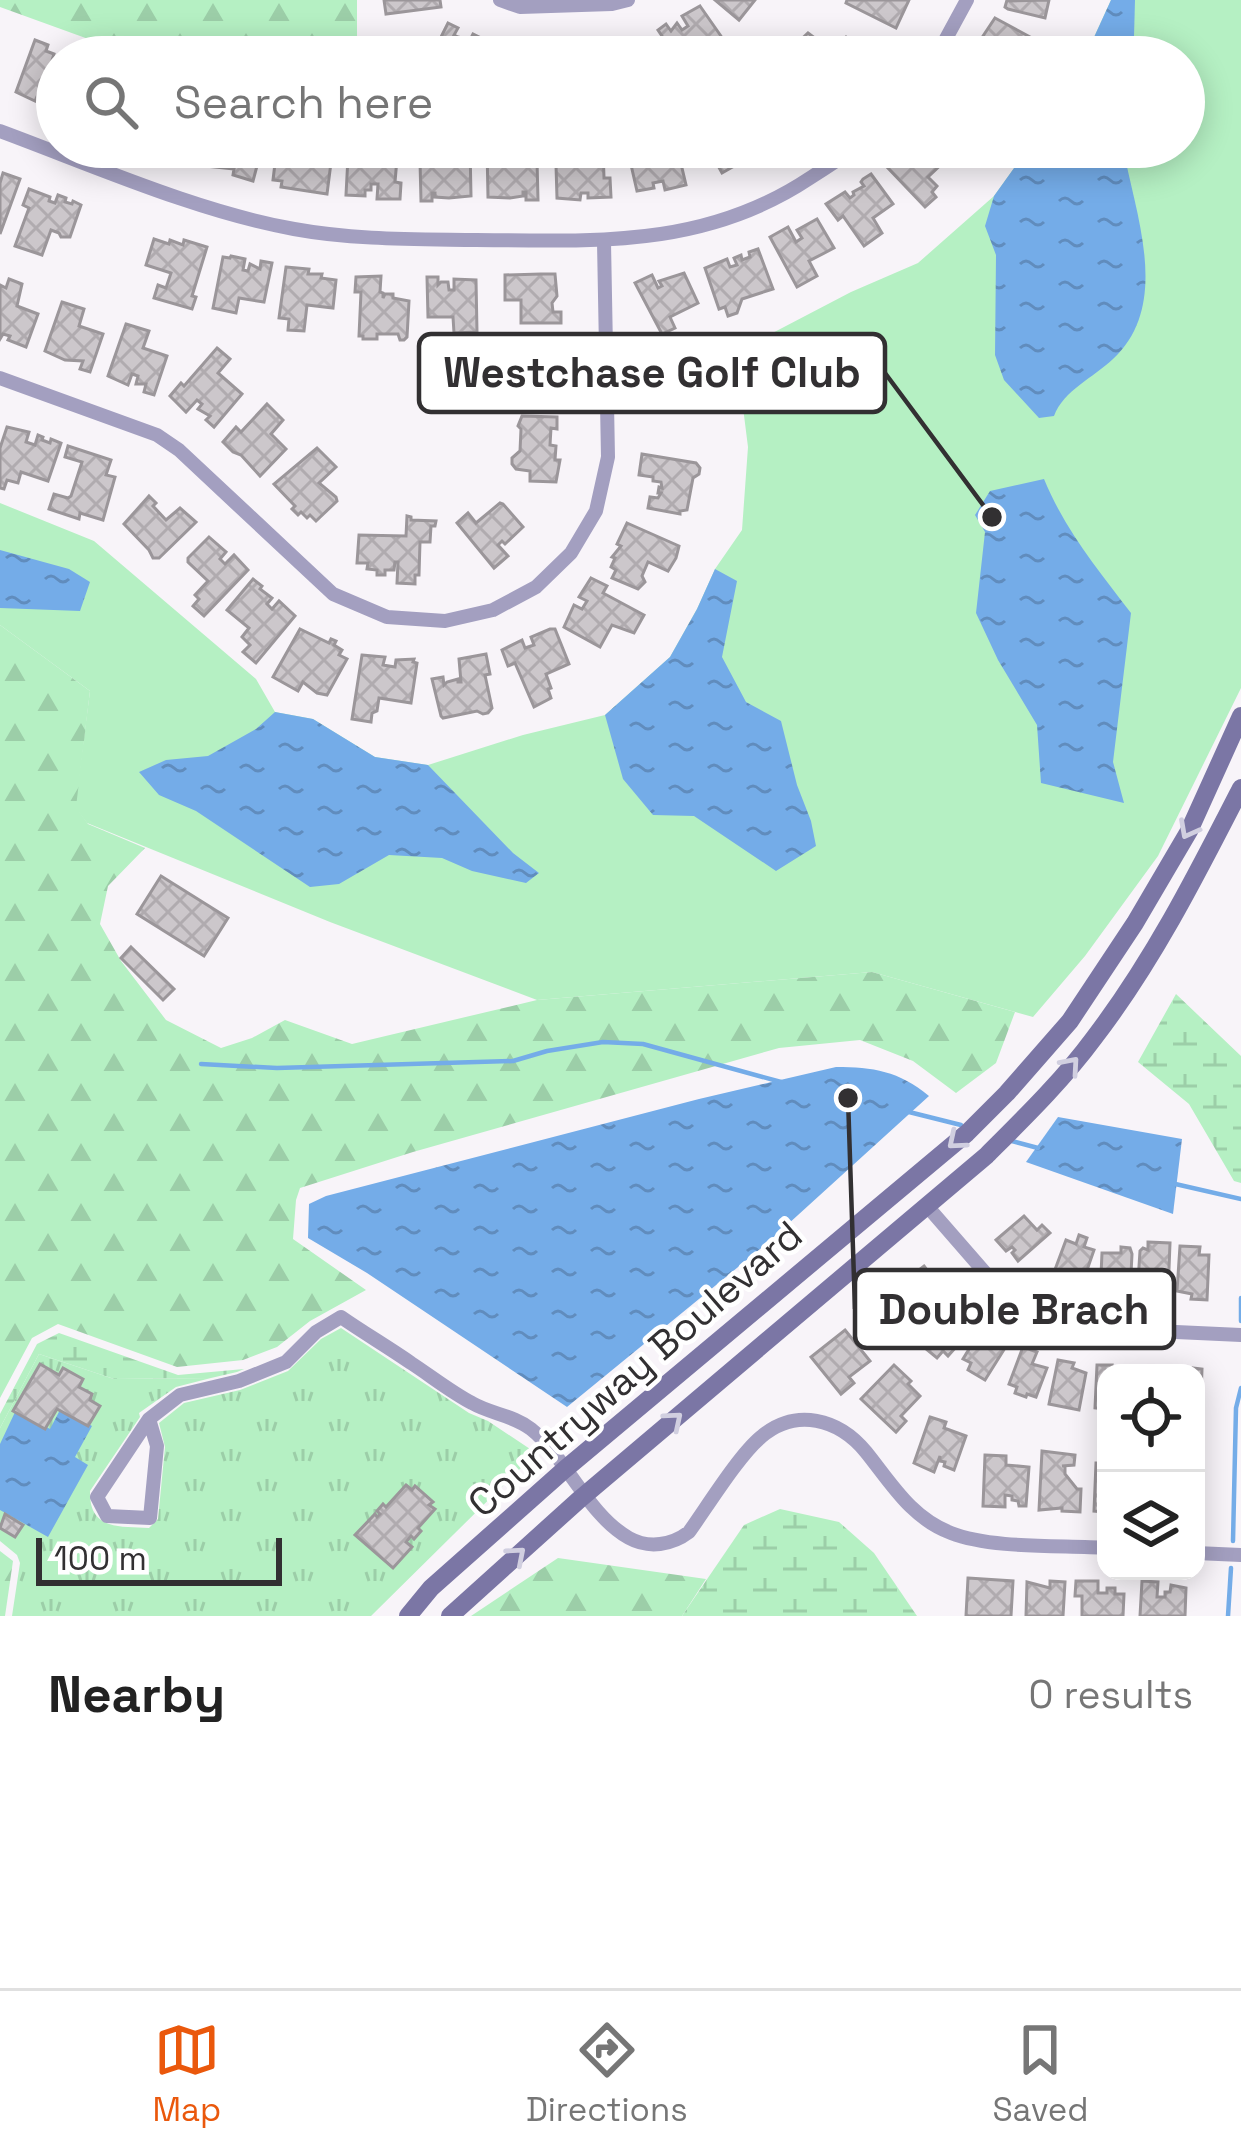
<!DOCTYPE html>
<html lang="en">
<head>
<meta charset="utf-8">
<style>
	body { margin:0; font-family:"Space Grotesk",sans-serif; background:#f6f6f6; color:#222 }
	.controls { position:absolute; right:36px; bottom:36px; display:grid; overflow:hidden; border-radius:24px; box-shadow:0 6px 30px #0003 }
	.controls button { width:108px; height:108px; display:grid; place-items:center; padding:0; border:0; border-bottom:3px solid #e0e0e0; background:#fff; color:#222; font:60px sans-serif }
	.scale { position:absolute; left:36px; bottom:30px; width:246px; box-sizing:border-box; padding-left:12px; border:6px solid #323032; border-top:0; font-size:33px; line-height:42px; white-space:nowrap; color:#323032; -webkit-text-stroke:9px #fff; paint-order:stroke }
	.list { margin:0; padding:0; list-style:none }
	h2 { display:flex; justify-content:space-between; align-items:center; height:156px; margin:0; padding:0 48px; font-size:51px }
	h2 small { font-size:39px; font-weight:400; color:#767676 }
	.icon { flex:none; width:66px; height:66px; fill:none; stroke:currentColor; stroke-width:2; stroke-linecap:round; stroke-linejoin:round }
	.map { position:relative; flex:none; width:1241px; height:1616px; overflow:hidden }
	.search { position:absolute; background:#fff; box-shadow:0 6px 30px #0003; left:36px; right:36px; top:36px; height:132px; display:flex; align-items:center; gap:30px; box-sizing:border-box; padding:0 42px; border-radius:66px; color:#767676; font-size:45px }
	.sheet { height:372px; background:#fff }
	nav { display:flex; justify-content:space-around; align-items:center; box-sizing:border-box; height:168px; border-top:3px solid #e0e0e0; background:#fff; font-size:33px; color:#767676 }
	nav a { display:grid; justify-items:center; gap:6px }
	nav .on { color:#ea580c }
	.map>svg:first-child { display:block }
	.grass { fill:#b5f0c3 }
	.forest { fill:url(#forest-firs) }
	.wetland { fill:url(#wetland-marsh) }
	.park { fill:url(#park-tufts) }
	.water { fill:url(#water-ripples) }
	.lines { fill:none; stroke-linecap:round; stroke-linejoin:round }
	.stream { stroke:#74ace8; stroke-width:4.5 }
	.building { fill:url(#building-cross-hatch); stroke:#9b969a; stroke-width:3 }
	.street { stroke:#a39fc0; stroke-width:14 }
	.secondary { stroke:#7b76a5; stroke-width:18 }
	.oneway { stroke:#d1cfe0 }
	.labels { text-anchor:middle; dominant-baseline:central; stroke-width:9; stroke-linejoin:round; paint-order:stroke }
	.street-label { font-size:39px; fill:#323032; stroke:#fff }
	.leader { fill:none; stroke:#323032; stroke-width:4.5 }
	.callout-dot { fill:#323032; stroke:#fff; stroke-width:4.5 }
	.callout { fill:#fff; stroke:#323032; stroke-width:4.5 }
	.callout-label { font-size:42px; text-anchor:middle; font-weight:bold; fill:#323032 }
</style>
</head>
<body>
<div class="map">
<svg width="1241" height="1616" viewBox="0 0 1241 1616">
	<defs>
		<pattern id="forest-firs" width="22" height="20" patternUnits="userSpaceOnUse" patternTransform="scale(3)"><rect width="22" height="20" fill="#b5f0c3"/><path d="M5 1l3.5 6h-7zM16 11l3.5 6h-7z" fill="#9ccea8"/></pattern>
		<pattern id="wetland-marsh" width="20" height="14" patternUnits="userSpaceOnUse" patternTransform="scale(3)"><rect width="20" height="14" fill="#b5f0c3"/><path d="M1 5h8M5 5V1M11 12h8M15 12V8" fill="none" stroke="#9ccea8"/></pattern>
		<pattern id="park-tufts" width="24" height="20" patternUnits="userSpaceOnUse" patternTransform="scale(3)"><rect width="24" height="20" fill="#b5f0c3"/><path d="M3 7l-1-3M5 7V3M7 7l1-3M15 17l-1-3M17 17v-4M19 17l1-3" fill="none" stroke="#9ccea8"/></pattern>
		<pattern id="water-ripples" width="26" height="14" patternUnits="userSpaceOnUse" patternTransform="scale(3)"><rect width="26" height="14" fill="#74ace8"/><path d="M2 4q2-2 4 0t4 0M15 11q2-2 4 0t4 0" fill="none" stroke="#608cbd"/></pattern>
		<pattern id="building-cross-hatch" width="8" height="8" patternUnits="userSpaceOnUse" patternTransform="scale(3)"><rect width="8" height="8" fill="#ccc7cb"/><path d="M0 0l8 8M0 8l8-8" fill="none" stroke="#b0abaf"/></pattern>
	</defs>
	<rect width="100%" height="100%" fill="#f8f4f9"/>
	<path class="grass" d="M1111,0H1241V688L1158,856L1085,956L1033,1017L872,972L537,1000L330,922L87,823L75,807L90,691L0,625V503L94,541L256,679L275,712L313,719L375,757L428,765L523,735L605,715L670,657L697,609L715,569L742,530L748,447L736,352L851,292L918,263L994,196L1029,147H1184V57H1085Z"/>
	<g class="forest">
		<path d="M0,0H357V57H138L0,7Z"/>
		<path d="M0,625L90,691L76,807L88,824L145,848L108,886L100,924L121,961L166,1020L221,1048L252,1038L285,1020L352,1044L537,1000L872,972L1015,1012L996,1063L956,1093L913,1061L860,1040L779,1048L413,1152L300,1188L296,1200L293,1239L366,1290L310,1321L277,1347L243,1360L177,1367L58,1324L32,1338L0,1398Z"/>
		<path d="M0,1551L13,1561L5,1616H0Z"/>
		<path d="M558,1558L706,1579L682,1616H471Z"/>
	</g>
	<g class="wetland">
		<path d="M1176,994L1241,1056V1183L1234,1181L1189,1104L1138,1062Z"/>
		<path d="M59,1333L178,1375L244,1369L284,1352L237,1372L211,1378L114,1379L39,1354L0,1428V1414L37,1344Z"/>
		<path d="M780,1509L839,1522L874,1553L917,1616H682L744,1525Z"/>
	</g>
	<path class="park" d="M341,1328L469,1413L488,1421L536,1453L371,1616H12L20,1563L17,1555L0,1541V1428L39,1354L114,1379L211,1378L176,1387L139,1413L140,1417L90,1491C89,1531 120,1526 149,1528L158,1519L165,1447L159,1423L184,1403L240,1390L288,1371L321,1339Z"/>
	<g class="water">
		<path d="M1111,0H1135L1134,37L1130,57H1085Z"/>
		<path d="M1029,147H1123C1135,214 1172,304 1113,359C1093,378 1064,390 1054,416L1039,418L1004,380L995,355L996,255L985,226L994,196Z"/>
		<path d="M1044,479C1065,530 1098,570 1131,613L1113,762L1124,803L1041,783L1037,725L998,660L976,613L985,532L975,515L990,491Z"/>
		<path d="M0,550L69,569L90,582L80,611L0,608Z"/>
		<path d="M715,569L737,581L722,657L746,702L781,721L797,785L811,821L816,846L776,871L694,816L653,815L623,779L605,715L670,657L697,609Z"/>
		<path d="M275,712L313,719L375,757L428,765L513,853L539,873L526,883L472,871L442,858L389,855L339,884L310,887L196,811L159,795L139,772L166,760L208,756L256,729Z"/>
		<path d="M836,1067C873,1067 899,1071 929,1096L765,1245L567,1407L367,1273L308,1238L309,1204L326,1196L699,1099Z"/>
		<path d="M1058,1117L1182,1139L1173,1214L1026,1162Z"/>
		<path d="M61,1408L92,1426L75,1457L88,1465L48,1537L0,1510V1444L16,1410L50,1429Z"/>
	</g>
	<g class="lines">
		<g class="stream">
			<path d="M201,1064L277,1068L513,1061L547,1051L603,1042L643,1044L781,1082"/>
			<path d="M909,1112L961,1125"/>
			<path d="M1008,1140L1038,1148"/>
			<path d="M1171,1183L1241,1199"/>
			<path d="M1241,1298V1321"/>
			<path d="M1233,1541L1236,1408L1241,1388"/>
			<path d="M1228,1616L1231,1568"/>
		</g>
	</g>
	<g class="building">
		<path d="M384,0H440L441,7L386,14Z"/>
		<path d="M715,0H755L739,20Z"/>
		<path d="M847,0H909L896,28L846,3Z"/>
		<path d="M1007,0L1010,1L1049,0L1045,18L1008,9L1005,7Z"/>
		<path d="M700,6L730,49L718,57H707L702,49L690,57H676L658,30L666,24L671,31L677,23L682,30L688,26L682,16Z"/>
		<path d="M995,18L1045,45L1038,57H969L973,50L981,53L986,38L983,36Z"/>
		<path d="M448,23L458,28L454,35L458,37L470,40L473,34L489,42L482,57H431Z"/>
		<path d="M808,33L832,51L846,37L867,57H803L793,47Z"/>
		<path d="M640,39L643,57H589L587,46L609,42L610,48L618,47L617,40Z"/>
		<path d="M35,40L48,45L46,51L54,54L50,67L57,70V114L49,111L52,103H43L46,95L39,92L35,101L16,92Z"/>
		<path d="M571,43L572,57H519V50L542,48V51H549V44Z"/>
		<path d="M174,147H196L191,162L171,155Z"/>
		<path d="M208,147H262L253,181L233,175L234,169L206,166L204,163Z"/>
		<path d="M277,147L310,151L311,147H333L327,194L281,187L282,181L273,180Z"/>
		<path d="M374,147H398L395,182L401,183L400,199H377L378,184H371V190H365V196L346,195L348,157L374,159Z"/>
		<path d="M446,147H470L471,196L449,198L435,197V193H432V201H421L420,161L446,160Z"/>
		<path d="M487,147H511V160H537L538,200H526V192H523V196L510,198L488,197Z"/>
		<path d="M580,147H603L604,178H610L611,197L588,198V193H581L580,200L557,198L556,165L558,162L581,161Z"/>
		<path d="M654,147H677L686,185L665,190L663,181L653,183L654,188L637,191L629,156L655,151Z"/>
		<path d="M702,147H755L740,154L736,147L728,151L736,165L722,173L710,151L706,154Z"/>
		<path d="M913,147H935L947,159L928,177L937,186L932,192L936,197L925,207L886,166L901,150L909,158L914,153L910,150Z"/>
		<path d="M3,173L20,179L0,234V183Z"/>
		<path d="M871,174L893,204L873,218L882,233L864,246L843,216L838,220L826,204L845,192L850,198L854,195L853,192L864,186L861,182L863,179Z"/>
		<path d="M29,189L50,197L49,201L55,203L58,195L66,198L65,202L72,204L73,201L81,205L70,237H61L59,233L51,230L42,255L15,246L29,208L23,205Z"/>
		<path d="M817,219L834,248L809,261L817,276L797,287L770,237L788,227L796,242L802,238L797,230Z"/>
		<path d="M154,239L169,244L170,240L183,245L184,240L207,247L192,296L196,297L192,309L154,298L158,285L166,288L171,273L146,265Z"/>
		<path d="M758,249L773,289L742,299L737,313L728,316L725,307L719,309L705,268L727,259L730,267L737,265L734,258L741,255L742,260L750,257L749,252Z"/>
		<path d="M231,256L245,259L243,270L248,271L250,264L260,269L261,261L272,263L264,302L239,298L236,313L213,308L223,257L230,258Z"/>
		<path d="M286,267L309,269L308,274H322L321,278L336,280L333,308L307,305L304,331L288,330L289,319L279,318Z"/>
		<path d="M684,273L698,303L670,317L675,328L662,334L635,283L652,275L658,288L662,286L659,281Z"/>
		<path d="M541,274H555L557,296L552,303L553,312H561V323H521V300H505V275Z"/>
		<path d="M381,276L380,292L383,293V298L385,294H393V298L409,301L407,337L404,340H400L398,334H377V339H363V336H359L361,292H355L356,277Z"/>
		<path d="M427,277H438V285L441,282H448L449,290H454V279L476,280L477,332L454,333L453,317H428Z"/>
		<path d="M9,279L22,284L17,306L38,314L26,347L8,340L10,336L3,334L0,339V285L6,288Z"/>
		<path d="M62,302L84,309L79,326L103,334L90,372L80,369L83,361L65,360L45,351Z"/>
		<path d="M126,324L149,331L143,348L167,356L154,395L144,392L146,384H136L138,376L132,374L128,385L108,376Z"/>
		<path d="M217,348L230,359L218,373L242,394L214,427L206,420L210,416L198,409L202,404L197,400L186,412L170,396L181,383L184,386Z"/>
		<path d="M267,404L283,420L271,434L286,449L260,476L241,455L233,452L223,442L236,427L241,432Z"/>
		<path d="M522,416L557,417V429L551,428L550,445L556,446L555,460H560L556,482L530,481V471L516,469L512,464V458L520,451L521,429L518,426Z"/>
		<path d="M7,427L29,432L26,442L35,445L38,435L43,437L42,440L50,443L51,439L61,443L48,481L21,472L18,483L7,480L4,489L0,488V448Z"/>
		<path d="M68,446L111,460L106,475L115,477L103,520L80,513L79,519L49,509L54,494L68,498L71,496L82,462L65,457Z"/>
		<path d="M317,448L336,467L319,483L336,497L337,501L316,521L310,515L307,518L301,512L298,515L292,509L295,506L274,484Z"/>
		<path d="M642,454L696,463L700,468L699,474L693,478L687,510L680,511V514L648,508L650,497L658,498L661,493H658L659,487L662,488L661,482L653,481V477L639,475Z"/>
		<path d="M149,496L156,503L153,506L166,520L180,508L196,522L159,558H153L149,550L124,524Z"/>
		<path d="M500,503L503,504L523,527L505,544L502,541L498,545L508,556L494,568L457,523L468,513L476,523Z"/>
		<path d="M407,516L411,517V520L436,521L435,526H431L430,542H420L419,575H415V584L397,583L398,562H395L394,570H385V575H377V570L367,569L368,563H357L359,535L406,536Z"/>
		<path d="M627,523L679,546L676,558L668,571L648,562L642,576L645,582L638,589L612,578L616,570L611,567L615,558L612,557L621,546L617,544Z"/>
		<path d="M209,537L226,552L220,559L225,564L234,555L248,570L204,616L193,606L199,599L195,595L208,581L188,562V558Z"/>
		<path d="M591,578L607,586L603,593L644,615L634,633L612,625L600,647L564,627L574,605L582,609L587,601L579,597Z"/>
		<path d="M253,579L262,586L260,589L272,598L267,604L272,609L279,601L295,616L256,663L243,652L250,645L242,637L249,628L227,610Z"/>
		<path d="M300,629L329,643L331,639L336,641L334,645L342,650L339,655L347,659L327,695L317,693L303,682L298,691L273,677Z"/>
		<path d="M550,629H555L569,664L546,674L551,688L548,689L551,698L534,707L515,663L508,666L502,650L522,640L525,648L534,645L531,637Z"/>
		<path d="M486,654L490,674L485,675L492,708L488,713L483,714L477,711L443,718L441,716L432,679L443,677L444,685L447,682L458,679V682H461L459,659Z"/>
		<path d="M362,655L385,657L383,665L395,667L396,660L414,659L413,662L417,663L411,703L379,698L377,711L372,713L371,722L352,719Z"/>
		<path d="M161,876L228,918L204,956L137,914Z"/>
		<path d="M131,947L174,989L163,1000L121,958Z"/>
		<path d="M1024,1216L1037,1230L1042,1225L1050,1233L1018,1261L1012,1253L1015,1250L1012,1247L1006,1251L996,1240Z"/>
		<path d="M1079,1235L1087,1238L1084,1247L1094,1250L1079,1293L1064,1287L1066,1282L1062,1281L1063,1278L1053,1275L1066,1240L1076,1244Z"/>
		<path d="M1148,1242L1170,1243L1168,1295L1152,1294V1287H1148L1149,1283L1138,1282L1140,1251L1143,1248L1148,1250Z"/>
		<path d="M1180,1246L1200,1247L1199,1255H1209L1207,1300L1191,1299L1192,1294L1177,1291Z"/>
		<path d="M1121,1247L1130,1248L1132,1254L1130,1294H1120L1121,1290H1115V1297H1100L1102,1253H1121Z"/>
		<path d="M924,1266L930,1274L927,1276L930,1280L936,1275L946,1287L910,1315L899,1301L893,1305L888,1298L894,1294L892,1291Z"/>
		<path d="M952,1306L960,1313L964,1314L967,1311L979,1321L948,1356L943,1351L937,1358L925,1348L931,1341L925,1336Z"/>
		<path d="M985,1323L998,1331L995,1334L1000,1337L1005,1335L1010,1340L985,1380L968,1370L971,1363L963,1359Z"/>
		<path d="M845,1330L870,1361L849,1377L854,1383L841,1394L811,1357Z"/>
		<path d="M1023,1347L1037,1352L1032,1364L1047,1368L1036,1397L1027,1394L1026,1397L1015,1393L1017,1387L1009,1384Z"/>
		<path d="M1058,1360L1074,1363L1072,1368L1086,1373L1079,1410L1049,1404Z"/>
		<path d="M40,1364L59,1375L63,1368L83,1379L79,1387L92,1394L90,1400L100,1406L88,1426L57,1409L45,1429L13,1411Z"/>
		<path d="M894,1365L911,1381L908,1384L920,1396L901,1416L906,1421L896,1432L861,1399Z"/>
		<path d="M1097,1365H1112L1111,1371L1121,1372L1106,1373V1409L1095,1408Z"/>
		<path d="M1193,1368L1202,1369L1200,1424H1196V1373H1192Z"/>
		<path d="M930,1417L946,1422L944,1428L966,1436L954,1470L944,1466L945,1462L940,1461V1456L934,1472L914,1463Z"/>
		<path d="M1042,1451L1075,1455L1074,1465L1062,1466H1065V1474L1077,1489H1081L1080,1512L1062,1511V1508L1039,1510Z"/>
		<path d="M985,1455L1006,1456V1465L1029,1467L1026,1506H1019L1018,1501L1012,1500V1496L1005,1495V1507L983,1506Z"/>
		<path d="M1096,1463H1106V1512L1094,1511Z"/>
		<path d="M406,1485L412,1490L415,1486L433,1502L429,1505L435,1509L418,1528L421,1531L414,1539L411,1536L406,1542L412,1547L393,1568L355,1535L375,1514L377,1517L380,1514L377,1511L383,1504L386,1507Z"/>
		<path d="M5,1514L23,1525L15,1537L0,1528Z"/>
		<path d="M968,1578L1013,1581L1011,1616H966Z"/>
		<path d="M1050,1581L1065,1582L1063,1616H1026L1027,1582L1050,1588Z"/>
		<path d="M1076,1581H1098V1593H1107V1588H1115V1594H1124L1123,1616H1082V1596H1075Z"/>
		<path d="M1142,1581L1158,1582L1157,1597H1165V1592H1170L1171,1585L1186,1588L1185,1616H1140Z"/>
	</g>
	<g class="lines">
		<g class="street">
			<path d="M500,0L520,7L612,4L628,0"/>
			<path d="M936,57L967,0"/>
			<path d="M0,131C92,165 198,212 294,229C354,240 415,239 476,240C596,241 705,248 810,178C825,168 841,159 855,147"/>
			<path d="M0,378L157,435L179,450L333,594L387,617L445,621L493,610L536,587L571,553L596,511L608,457L604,242"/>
			<path d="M927,1206L988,1276L1020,1307L1090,1328L1241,1335"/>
			<path d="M149,1419L157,1446L150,1518L107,1516L97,1497L149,1419L180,1395L239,1381L286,1362L316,1332L341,1317C364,1333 388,1347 411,1363C431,1376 451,1392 472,1403C491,1414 513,1415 531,1429C565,1456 588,1515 629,1538C649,1549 672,1545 689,1532C707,1507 739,1455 761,1437C796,1407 839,1419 866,1452C891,1483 911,1518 951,1533C992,1549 1061,1545 1106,1548"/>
			<path d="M1196,1553L1241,1555"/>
		</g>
		<g class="secondary">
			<path d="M408,1616L431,1588L564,1470L967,1133L1007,1093L1070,1021L1135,923L1189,831L1241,716"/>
			<path d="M450,1616L581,1498L987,1155C1024,1118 1063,1080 1094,1038C1153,961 1197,874 1241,788"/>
		</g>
	</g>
	<defs><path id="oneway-chevron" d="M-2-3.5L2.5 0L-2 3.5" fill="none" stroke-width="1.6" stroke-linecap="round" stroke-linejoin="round" transform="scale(3)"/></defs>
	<g class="oneway">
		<use href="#oneway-chevron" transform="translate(1188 830) rotate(118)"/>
		<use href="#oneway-chevron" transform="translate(1071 1065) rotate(-49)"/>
		<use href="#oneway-chevron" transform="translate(956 1141) rotate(140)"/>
		<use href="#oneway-chevron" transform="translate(674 1420) rotate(-40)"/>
		<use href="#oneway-chevron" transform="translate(517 1555) rotate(-41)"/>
	</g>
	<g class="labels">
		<g class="street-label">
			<text transform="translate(635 1369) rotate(-41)">Countryway Boulevard</text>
		</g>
	</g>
	<path class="leader" d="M992 517L885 373M848 1098L855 1309"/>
	<g class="callout-dot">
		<circle cx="992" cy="517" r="12"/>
		<circle cx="848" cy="1098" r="12"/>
	</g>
	<g class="callout">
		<rect x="419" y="334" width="466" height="78" rx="12"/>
		<rect x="855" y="1270" width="319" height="78" rx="12"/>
	</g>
	<g class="callout-label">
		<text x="652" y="387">Westchase Golf Club</text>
		<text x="1014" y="1324">Double Brach</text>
	</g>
</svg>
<div class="controls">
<button><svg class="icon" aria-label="locate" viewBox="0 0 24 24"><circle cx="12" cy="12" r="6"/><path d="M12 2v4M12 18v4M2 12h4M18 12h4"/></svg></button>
<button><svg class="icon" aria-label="layers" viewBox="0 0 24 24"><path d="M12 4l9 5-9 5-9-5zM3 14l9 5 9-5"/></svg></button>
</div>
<div class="scale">100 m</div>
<div class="search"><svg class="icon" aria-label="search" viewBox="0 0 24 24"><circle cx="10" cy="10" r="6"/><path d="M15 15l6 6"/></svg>Search here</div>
</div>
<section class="sheet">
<h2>Nearby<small>0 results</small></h2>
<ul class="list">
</ul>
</section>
<nav>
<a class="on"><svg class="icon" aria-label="map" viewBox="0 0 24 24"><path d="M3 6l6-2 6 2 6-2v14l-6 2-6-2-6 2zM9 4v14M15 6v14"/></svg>Map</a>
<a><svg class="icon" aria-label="directions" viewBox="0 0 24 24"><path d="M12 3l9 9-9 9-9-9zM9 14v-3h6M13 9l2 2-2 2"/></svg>Directions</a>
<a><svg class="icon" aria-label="saved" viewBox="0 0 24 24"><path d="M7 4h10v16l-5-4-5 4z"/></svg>Saved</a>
</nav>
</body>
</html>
